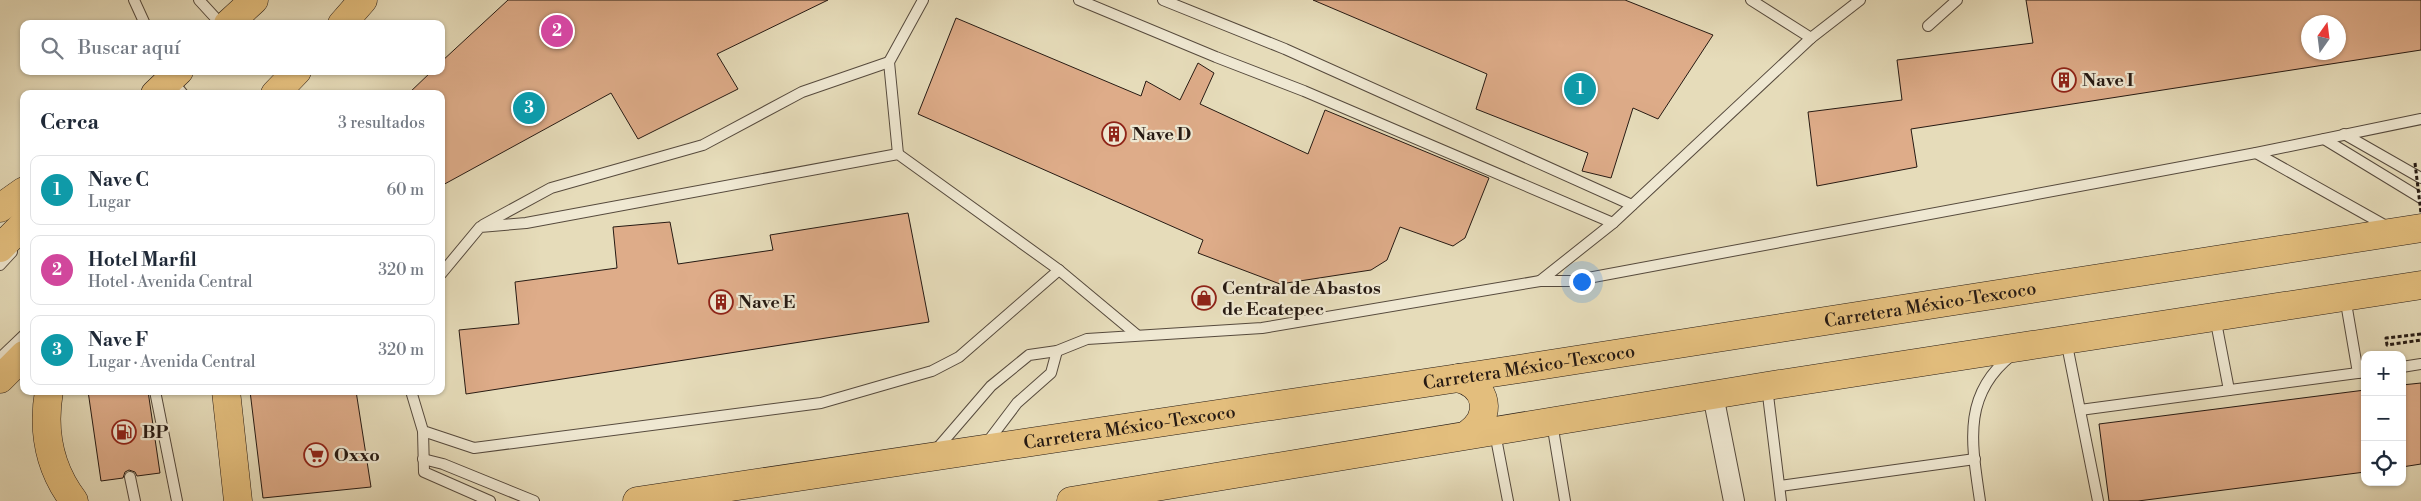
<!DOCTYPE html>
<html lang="es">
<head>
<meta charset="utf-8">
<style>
	body { margin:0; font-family:"Libre Bodoni",serif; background:#f6f6f7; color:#1f2937 }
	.controls { position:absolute; right:15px; bottom:15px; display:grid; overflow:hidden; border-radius:10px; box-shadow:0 1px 4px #0004 }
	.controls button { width:45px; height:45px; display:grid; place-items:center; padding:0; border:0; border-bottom:1px solid #e0e1e3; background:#fff; color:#1f2937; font:25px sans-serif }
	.compass { position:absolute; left:2301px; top:15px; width:45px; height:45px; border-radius:50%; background:#fff; box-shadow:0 1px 4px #0004; rotate:14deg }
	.you { position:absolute; left:1581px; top:281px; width:18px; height:18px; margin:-12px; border:4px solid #fff; border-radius:50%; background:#1a73e8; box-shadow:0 0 0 8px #1a73e833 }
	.badge { display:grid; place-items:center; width:32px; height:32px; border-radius:50%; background:#b45309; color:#fff; font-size:16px; font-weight:700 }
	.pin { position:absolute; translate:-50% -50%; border:2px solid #fff; box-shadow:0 1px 5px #0006 }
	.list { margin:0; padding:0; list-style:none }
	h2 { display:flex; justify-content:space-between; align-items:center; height:65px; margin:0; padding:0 20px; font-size:21px }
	h2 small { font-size:16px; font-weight:400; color:#747a83 }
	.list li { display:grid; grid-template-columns:32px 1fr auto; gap:15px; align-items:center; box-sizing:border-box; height:70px; margin:0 10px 10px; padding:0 10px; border:1px solid #e0e1e3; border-radius:10px }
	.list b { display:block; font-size:19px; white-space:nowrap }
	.list p { margin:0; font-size:16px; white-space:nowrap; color:#747a83 }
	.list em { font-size:16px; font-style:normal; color:#747a83 }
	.icon { flex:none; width:28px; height:28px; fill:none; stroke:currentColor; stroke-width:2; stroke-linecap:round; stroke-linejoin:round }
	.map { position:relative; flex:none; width:2421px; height:501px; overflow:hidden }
	.search { position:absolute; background:#fff; box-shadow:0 1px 4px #0004; left:20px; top:20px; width:425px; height:55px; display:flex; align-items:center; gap:12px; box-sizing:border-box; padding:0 18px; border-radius:10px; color:#747a83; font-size:19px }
	.panel { position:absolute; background:#fff; box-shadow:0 1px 4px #0004; left:20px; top:90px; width:425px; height:305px; border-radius:10px }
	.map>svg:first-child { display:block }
	.building { fill:#deac89; stroke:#261a13; fill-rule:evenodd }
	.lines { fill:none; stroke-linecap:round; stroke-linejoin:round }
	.service-casing { stroke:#564a3d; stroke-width:12 }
	.minor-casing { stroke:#564a3d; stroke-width:22 }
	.trunk-casing { stroke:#261a13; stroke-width:29 }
	.path { stroke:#261a13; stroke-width:3; stroke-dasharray:4 2.5; stroke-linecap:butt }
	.service { stroke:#efe8d2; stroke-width:10 }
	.minor { stroke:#efe8d2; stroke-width:20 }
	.trunk { stroke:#e3be7d; stroke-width:28 }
	.path-bridge { stroke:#261a13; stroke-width:3; stroke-dasharray:4 2.5; stroke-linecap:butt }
	.labels { text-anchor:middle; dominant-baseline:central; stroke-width:4.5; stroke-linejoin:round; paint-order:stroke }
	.poi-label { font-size:18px; font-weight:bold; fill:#261a13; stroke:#efe8d2; text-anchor:start }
	.street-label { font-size:18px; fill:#261a13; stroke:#efe8d2 }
</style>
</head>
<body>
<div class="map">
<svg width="2421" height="501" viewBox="0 0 2421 501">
	<rect width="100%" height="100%" fill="#e6dcba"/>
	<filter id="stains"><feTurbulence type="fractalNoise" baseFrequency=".004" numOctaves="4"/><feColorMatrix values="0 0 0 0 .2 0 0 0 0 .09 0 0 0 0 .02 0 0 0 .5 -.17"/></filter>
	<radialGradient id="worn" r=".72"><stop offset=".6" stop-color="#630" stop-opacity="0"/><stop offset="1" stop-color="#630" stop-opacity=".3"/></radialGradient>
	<g class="building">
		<path d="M508,0H828L717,54L738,89L638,139L611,93L441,186V94H408L432,71H441V62Z"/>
		<path d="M1313,0H1625L1713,35L1658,119L1633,108L1611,178L1582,171L1588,153L1476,109L1487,74Z"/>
		<path d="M2026,0H2421V50L1911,129L1917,167L1817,186L1808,112L1902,100L1897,60L2033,43ZM2308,22H2338V52H2308Z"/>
		<path d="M956,18L1141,96L1146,81L1180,100L1198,63L1214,73L1200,104L1308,154L1325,110L1489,178L1465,238L1453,246L1400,227L1387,260L1371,270L1280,284L1198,253L1203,240L918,114Z"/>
		<path d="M908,213L929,322L466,394L459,330L519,324L515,282L617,268L613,227L670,222L678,264L773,250L770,235Z"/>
		<path d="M2421,383V464L2402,467V385Z"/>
		<path d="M2365,390V472L2138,501H2109L2099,424Z"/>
		<path d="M88,391H148L160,473L137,476L135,472L129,470L125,472L123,478L101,481Z"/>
		<path d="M250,391H356L371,487L263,498Z"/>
	</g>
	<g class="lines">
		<g class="service-casing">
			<g id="service">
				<path d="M134,0L145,24"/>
				<path d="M199,0L221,24"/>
				<path d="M1079,0L1216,57L1304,91L1613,223"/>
				<path d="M1163,0L1285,49L1632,205"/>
				<path d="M1751,0L1811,38"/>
				<path d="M1928,26L1957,0"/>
				<path d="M171,79L183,94"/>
				<path d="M2344,134L2421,178"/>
				<path d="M2324,139L2421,198"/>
				<path d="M2256,153L2388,227"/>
				<path d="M898,154L889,62L923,0"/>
				<path d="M483,225L551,188L703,145L802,92L889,62"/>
				<path d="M0,265L12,252"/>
				<path d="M441,274L480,227L526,223L898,154L1059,270L1137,335"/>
				<path d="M1540,281L1613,223L1811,38L1860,0"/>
				<path d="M2345,297L2358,373"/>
				<path d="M2215,317L2229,390"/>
				<path d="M2066,340L2098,501"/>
				<path d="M0,358L24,335"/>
				<path d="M2402,367L2421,364"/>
				<path d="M1767,387L1781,501"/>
				<path d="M155,391L177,501"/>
				<path d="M411,391L423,431L474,448L821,403L932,371L959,357L1059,270"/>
				<path d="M2080,410L2365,372"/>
				<path d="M1552,423L1565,501"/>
				<path d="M423,431L424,472L490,501"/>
				<path d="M1495,433L1508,501"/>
				<path d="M986,444L1017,403L1051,373L1057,351"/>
				<path d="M935,451L991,386L1029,355L1057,351L1087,339L1262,328L1540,281H1572L2256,153L2421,119"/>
				<path d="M423,459L443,464L534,501"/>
				<path d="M130,477L135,501"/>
				<path d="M1780,486L1975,459"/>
				<path d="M1980,501C1972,445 1961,395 2012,355"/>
			</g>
		</g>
		<g class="minor-casing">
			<path id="minor" d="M1713,395L1734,501"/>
		</g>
		<g class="trunk-casing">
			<g id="trunk">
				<path d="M228,24L254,0"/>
				<path d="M342,24L363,0"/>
				<path d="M155,94L179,71"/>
				<path d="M275,94L297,71"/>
				<path d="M0,208L24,191"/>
				<path d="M0,248L24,224"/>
				<path d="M1458,378C1488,386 1493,416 1468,434"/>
				<path d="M0,379L24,355"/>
				<path d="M49,391C42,432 49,468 74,501"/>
				<path d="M226,391L238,501"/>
				<path id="s1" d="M637,501L1512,370L2421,228"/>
				<path d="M1071,501L1767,386L2421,285"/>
			</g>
		</g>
		<path class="path" d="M2421,334L2386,338L2387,345L2421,340"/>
		<use href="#service" class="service"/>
		<use href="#minor" class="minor"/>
		<use href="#trunk" class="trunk"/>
		<path class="path-bridge" d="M2415,163L2421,213"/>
	</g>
	<defs>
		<g id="building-ring" transform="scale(1.25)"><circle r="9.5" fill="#efe8d2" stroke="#8f2418" stroke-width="1.5"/><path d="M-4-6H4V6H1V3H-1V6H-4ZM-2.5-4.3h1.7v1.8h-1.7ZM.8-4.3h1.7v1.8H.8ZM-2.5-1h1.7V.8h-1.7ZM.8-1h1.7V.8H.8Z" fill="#8f2418"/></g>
		<g id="shop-ring" transform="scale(1.25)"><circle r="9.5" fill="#efe8d2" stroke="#8f2418" stroke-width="1.5"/><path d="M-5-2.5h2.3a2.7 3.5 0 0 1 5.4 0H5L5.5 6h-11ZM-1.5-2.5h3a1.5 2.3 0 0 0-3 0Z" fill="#8f2418"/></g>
		<g id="fuel-ring" transform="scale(1.25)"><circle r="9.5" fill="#efe8d2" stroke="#8f2418" stroke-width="1.5"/><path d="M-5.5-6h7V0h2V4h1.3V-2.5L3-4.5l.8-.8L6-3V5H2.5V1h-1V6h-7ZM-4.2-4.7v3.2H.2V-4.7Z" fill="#8f2418"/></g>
		<g id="supermarket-ring" transform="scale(1.25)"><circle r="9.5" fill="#efe8d2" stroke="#8f2418" stroke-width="1.5"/><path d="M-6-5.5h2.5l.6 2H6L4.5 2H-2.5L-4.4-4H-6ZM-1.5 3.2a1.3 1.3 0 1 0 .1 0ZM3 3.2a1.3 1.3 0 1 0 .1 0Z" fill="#8f2418"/></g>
	</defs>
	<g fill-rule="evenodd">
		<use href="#building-ring" x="2064" y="80"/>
		<use href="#building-ring" x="1114" y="134"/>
		<use href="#shop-ring" x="1204" y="298"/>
		<use href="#building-ring" x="721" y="302"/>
		<use href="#fuel-ring" x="124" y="432"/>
		<use href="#supermarket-ring" x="316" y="455"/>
	</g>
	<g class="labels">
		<g class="poi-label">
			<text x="2082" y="80">Nave I</text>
			<text x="1132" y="134">Nave D</text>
			<text x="1222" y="288">Central de Abastos<tspan x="1222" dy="21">de Ecatepec</tspan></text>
			<text x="738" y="302">Nave E</text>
			<text x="142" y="432">BP</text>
			<text x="334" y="455">Oxxo</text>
		</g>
		<g class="street-label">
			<text stroke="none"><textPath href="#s1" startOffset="1308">Carretera México-Texcoco</textPath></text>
			<text stroke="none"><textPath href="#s1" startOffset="902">Carretera México-Texcoco</textPath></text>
			<text stroke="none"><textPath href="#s1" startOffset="498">Carretera México-Texcoco</textPath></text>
		</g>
	</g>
	<rect width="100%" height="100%" filter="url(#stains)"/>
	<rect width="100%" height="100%" fill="url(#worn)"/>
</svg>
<div class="controls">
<button>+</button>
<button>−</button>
<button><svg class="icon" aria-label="locate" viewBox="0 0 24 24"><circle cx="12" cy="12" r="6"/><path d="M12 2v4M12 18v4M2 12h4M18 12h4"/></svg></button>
</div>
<svg class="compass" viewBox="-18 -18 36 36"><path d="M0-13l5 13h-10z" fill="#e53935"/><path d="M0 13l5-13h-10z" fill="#747a83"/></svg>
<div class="you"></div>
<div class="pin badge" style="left:1580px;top:89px;background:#0f9aa8">1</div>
<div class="pin badge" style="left:557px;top:31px;background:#d1479c">2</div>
<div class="pin badge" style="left:529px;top:108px;background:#0f9aa8">3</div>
<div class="search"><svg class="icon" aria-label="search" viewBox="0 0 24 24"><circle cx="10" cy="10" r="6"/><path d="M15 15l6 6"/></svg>Buscar aquí</div>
<section class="panel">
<h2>Cerca<small>3 resultados</small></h2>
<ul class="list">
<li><span class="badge" style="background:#0f9aa8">1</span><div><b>Nave C</b><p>Lugar</p></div><em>60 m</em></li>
<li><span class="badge" style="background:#d1479c">2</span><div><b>Hotel Marfil</b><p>Hotel · Avenida Central</p></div><em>320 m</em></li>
<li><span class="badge" style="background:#0f9aa8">3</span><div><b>Nave F</b><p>Lugar · Avenida Central</p></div><em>320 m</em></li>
</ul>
</section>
</div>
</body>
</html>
